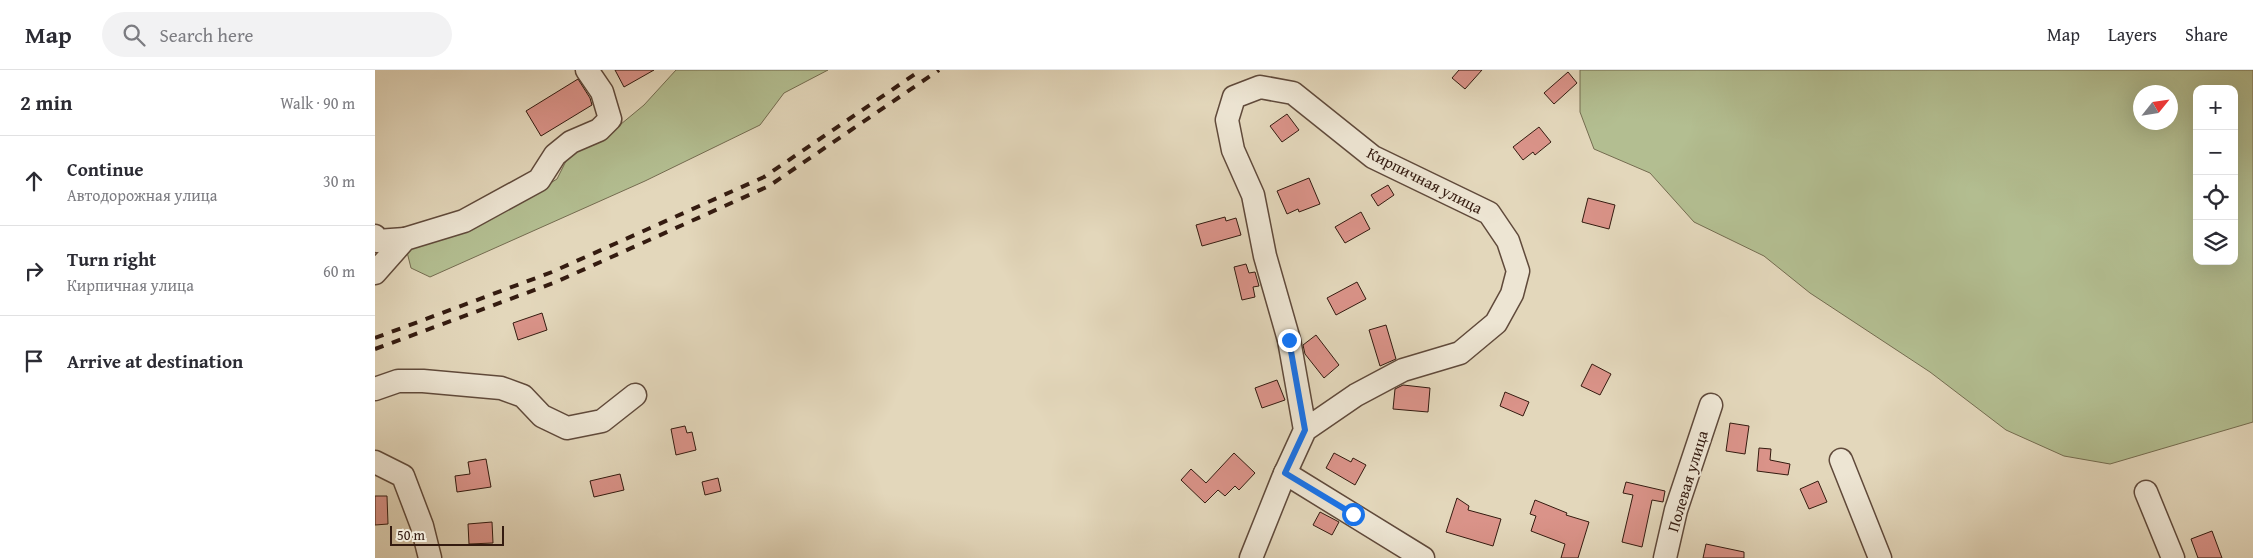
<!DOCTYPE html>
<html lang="en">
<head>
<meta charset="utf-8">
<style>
	body { margin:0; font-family:"Gentium Book Plus",serif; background:#f2f2f3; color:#2b2b33 }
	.controls { position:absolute; right:15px; top:15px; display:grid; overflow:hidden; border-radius:10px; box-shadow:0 5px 20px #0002 }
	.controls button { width:45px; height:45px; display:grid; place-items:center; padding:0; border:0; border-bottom:1px solid #e1e1e2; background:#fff; color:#2b2b33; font:25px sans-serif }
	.compass { position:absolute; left:1758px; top:15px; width:45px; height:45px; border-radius:50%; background:#fff; box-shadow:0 5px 20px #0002; rotate:60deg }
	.scale { position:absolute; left:15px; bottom:12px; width:114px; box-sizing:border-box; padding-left:5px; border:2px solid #341b10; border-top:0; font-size:14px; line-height:18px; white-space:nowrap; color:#341b10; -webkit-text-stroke:4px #ede5d3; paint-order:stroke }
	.stop { position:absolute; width:15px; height:15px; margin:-11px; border:4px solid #1a73e8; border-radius:50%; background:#fff }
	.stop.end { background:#1a73e8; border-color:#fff; box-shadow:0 1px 5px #0008 }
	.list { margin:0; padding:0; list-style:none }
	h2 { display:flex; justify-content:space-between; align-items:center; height:65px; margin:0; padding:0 20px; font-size:21px }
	h2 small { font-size:16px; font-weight:400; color:#7c7c81 }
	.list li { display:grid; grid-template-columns:32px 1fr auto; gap:15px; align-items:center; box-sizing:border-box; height:90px; padding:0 20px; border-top:1px solid #e1e1e2 }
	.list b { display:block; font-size:19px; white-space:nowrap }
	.list p { margin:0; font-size:16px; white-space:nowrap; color:#7c7c81 }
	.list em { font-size:16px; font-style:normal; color:#7c7c81 }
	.icon { flex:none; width:28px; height:28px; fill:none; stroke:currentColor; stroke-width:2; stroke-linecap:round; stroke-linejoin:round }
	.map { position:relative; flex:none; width:1878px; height:488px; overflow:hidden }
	header { display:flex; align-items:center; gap:30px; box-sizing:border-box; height:70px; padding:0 25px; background:#fff; border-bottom:1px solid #e1e1e2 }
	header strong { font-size:24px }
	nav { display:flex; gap:28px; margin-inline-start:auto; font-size:18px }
	.search { width:350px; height:45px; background:#f2f2f3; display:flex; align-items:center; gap:12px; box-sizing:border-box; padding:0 18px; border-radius:28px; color:#7c7c81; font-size:19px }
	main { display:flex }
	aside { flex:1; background:#fff }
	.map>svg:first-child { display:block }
	.green { fill:#b3be91; stroke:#746c50; fill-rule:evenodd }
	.building { fill:#da9389; stroke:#341b10 }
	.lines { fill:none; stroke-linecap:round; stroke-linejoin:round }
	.minor-casing { stroke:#604a3b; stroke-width:25 }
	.minor { stroke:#ede5d3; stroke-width:22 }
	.rail { stroke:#341b10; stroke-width:4; stroke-dasharray:9 9; stroke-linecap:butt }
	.route { stroke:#1a73e8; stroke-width:6 }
	.labels { text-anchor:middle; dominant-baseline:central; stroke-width:4; stroke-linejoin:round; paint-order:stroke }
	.street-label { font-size:16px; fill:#341b10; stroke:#ede5d3 }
</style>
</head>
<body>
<header>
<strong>Map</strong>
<div class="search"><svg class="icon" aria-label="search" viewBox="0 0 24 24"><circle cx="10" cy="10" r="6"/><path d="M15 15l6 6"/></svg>Search here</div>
<nav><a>Map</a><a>Layers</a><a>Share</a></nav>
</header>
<main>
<aside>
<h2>2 min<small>Walk · 90 m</small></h2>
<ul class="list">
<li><svg class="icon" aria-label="ahead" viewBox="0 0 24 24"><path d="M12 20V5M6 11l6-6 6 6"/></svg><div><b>Continue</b><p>Автодорожная улица</p></div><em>30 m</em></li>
<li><svg class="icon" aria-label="right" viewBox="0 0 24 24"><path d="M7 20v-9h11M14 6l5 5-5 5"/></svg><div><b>Turn right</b><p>Кирпичная улица</p></div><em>60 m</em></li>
<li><svg class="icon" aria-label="arrive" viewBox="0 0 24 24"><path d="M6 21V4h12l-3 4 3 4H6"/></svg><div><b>Arrive at destination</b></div></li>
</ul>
</aside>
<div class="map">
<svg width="1878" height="488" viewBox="0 0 1878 488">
	<rect width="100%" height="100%" fill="#e3d7bb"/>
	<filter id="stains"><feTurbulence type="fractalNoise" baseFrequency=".004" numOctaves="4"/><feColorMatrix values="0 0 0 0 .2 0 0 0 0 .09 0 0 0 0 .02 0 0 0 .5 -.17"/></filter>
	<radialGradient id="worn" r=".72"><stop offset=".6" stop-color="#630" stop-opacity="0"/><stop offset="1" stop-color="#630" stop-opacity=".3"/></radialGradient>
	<g class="green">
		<path d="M301,0H453L409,23L385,55L270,111L55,207L36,198L32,182L36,177L151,128L182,109L193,87L234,64L269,35Z"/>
		<path d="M1205,0H1878V352L1735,394L1689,386L1631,360L1555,302L1435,223L1389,186L1319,152L1275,103L1219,79L1205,42ZM1822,19H1859V191H1822ZM1766,22H1796V52H1766Z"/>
	</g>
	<g class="building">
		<path d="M240,0H279L249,17Z"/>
		<path d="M1084,0H1107L1090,19L1077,8Z"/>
		<path d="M1193,2L1202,13L1179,34L1169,23Z"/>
		<path d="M203,9L215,28L217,35L166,66L151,41Z"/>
		<path d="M912,44L924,60L907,72L895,56Z"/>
		<path d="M1164,57L1176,72L1160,85L1158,82L1148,90L1138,77Z"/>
		<path d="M934,108L945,134L924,142L923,139L912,144L902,121Z"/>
		<path d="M1013,115L1019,125L1003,136L996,125Z"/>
		<path d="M1213,128L1240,135L1234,159L1207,152Z"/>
		<path d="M986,142L995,159L970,173L960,157Z"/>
		<path d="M850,147L851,151L861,148L866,165L827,176L821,155Z"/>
		<path d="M871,194L874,203L880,202L884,216L878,217L880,227L867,230L859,197Z"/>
		<path d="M982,212L991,229L961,245L952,228Z"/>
		<path d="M167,243L172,260L143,270L138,253Z"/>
		<path d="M1011,255L1021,289L1005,296L994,260Z"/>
		<path d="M941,265L964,295L949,308L930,284L928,275Z"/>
		<path d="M1217,294L1236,304L1225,325L1206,316Z"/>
		<path d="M902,310L910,330L887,338L880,318Z"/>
		<path d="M1028,315L1055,318L1053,342L1018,339L1020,319Z"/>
		<path d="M1130,322L1154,332L1148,346L1125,336Z"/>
		<path d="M1355,353L1374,356L1370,384L1351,381Z"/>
		<path d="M310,356L312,363L317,362L321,380L301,385L296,359Z"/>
		<path d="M1384,378L1396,379L1395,390L1415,394L1413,405L1382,401Z"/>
		<path d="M859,383L880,403L864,420L860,416L850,426L843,420L830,433L806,410L816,399L831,413Z"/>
		<path d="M959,383L976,392L978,388L991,395L980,415L951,398Z"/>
		<path d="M111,389L116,417L82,422L80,406L95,404L93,392Z"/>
		<path d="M245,404L249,420L219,427L215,411Z"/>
		<path d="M343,408L346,421L330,425L327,412Z"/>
		<path d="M1443,411L1452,432L1434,439L1425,419Z"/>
		<path d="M1251,412L1290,421L1288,432L1277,430L1267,477L1247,472L1258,425L1248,423Z"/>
		<path d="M0,426H12L13,454L0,455Z"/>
		<path d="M1082,428L1094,436L1093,440L1126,449L1118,476L1071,462Z"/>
		<path d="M1160,430L1192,443L1191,445L1214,452L1203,488H1186L1190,474L1156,461L1161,446L1155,444Z"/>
		<path d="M945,442L964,452L957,465L938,455Z"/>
		<path d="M117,452L118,473L94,474L93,454Z"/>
		<path d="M1837,461L1847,488H1823L1816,469Z"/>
		<path d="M1331,474L1369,482V488H1328Z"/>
	</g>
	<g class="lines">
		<g class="minor-casing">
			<g id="minor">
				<path d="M0,166L2,171L30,169"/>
				<path d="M0,203L30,169L89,151L164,110L180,85L196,72L224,60L235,49L227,22L212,0"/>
				<path d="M0,319L23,311H48L126,318L148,326L167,346L192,358L227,351L260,325"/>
				<path d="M1466,390L1505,488"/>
				<path d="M0,392L28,406L47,456L55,488"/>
				<path d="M910,403L1048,488"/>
				<path d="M1771,422L1798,488"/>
				<path d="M876,488L908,408L930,360L981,325L1028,300L1085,283L1121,253L1137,224L1143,201L1133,171L1114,143L998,87L918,23L885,17L859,27L852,50L858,80L878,125L890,186L914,270L930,360"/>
				<path d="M1290,488L1301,440L1336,335"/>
			</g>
		</g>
		<use href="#minor" class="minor"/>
		<g class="rail">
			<path d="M0,268L177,202L389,107L546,0"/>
			<path d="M0,279L181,212L394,116L564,0"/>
		</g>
	</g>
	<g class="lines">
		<path class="route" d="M914,270L930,360L910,403L978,444"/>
	</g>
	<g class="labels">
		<g class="street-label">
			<text transform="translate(1050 110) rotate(27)">Кирпичная улица</text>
			<text transform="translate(1312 411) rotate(-73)">Полевая улица</text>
		</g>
	</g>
	<rect width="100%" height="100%" filter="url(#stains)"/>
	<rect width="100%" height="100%" fill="url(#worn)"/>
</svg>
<div class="controls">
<button>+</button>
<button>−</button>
<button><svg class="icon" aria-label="locate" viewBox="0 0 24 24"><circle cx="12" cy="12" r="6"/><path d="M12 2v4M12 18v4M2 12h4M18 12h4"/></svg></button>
<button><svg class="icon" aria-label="layers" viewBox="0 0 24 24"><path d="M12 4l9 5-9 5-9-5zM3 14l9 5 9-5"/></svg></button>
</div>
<svg class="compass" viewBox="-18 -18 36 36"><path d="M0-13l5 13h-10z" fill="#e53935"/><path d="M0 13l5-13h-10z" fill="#7c7c81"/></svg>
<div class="scale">50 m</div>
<div class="stop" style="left:978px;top:444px"></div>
<div class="stop end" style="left:914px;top:270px"></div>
</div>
</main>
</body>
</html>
